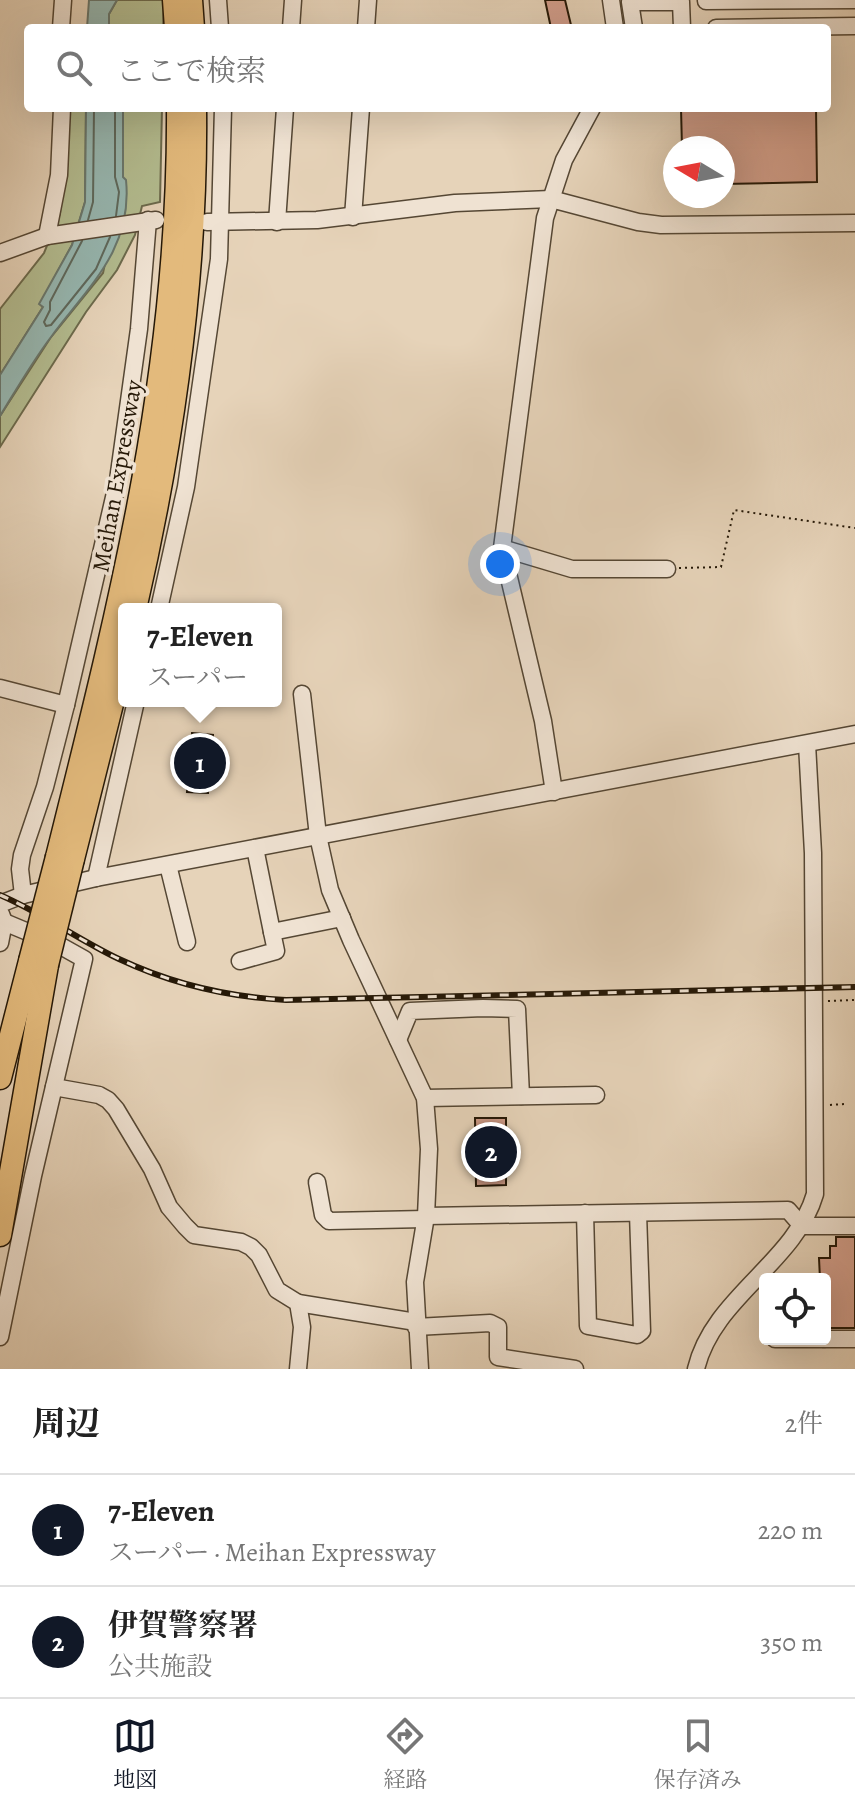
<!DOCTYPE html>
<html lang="ja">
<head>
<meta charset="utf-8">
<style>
	body { margin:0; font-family:Alegreya,"Noto Serif JP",serif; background:#f6f6f6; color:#222 }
	.controls { position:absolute; right:24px; bottom:24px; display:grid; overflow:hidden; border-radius:8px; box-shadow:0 8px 32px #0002 }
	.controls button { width:72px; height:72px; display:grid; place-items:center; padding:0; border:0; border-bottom:2px solid #e0e0e0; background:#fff; color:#222; font:40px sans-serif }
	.compass { position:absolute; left:663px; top:136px; width:72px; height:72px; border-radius:50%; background:#fff; box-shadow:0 8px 32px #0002; rotate:280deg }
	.you { position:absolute; left:500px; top:564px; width:28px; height:28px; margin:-20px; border:6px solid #fff; border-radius:50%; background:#1a73e8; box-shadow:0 0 0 12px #1a73e833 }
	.badge { display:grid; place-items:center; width:52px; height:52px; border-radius:50%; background:#111827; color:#fff; font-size:26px; font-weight:700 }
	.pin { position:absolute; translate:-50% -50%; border:4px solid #fff; box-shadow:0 2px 8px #0006 }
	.popup { position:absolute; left:118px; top:603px; width:164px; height:104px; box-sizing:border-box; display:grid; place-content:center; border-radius:8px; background:#fff; filter:drop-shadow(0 2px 6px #0005); font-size:26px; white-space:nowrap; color:#767676 }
	.popup b { font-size:30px; color:#222 }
	.popup::after { content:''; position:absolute; left:50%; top:100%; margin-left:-16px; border:16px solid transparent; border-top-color:#fff }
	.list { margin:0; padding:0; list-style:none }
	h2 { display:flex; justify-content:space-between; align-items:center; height:104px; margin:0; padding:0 32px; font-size:34px }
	h2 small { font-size:26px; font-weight:400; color:#767676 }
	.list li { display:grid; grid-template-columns:52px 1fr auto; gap:24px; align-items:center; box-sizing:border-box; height:112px; padding:0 32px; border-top:2px solid #e0e0e0 }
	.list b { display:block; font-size:30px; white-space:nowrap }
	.list p { margin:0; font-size:26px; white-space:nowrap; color:#767676 }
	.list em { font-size:26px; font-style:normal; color:#767676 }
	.icon { flex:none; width:44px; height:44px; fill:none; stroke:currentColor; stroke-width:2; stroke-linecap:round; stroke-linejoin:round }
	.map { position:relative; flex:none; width:855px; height:1369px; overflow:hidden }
	.search { position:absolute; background:#fff; box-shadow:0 8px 32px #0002; left:24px; right:24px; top:24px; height:88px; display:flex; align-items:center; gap:20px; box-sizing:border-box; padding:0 28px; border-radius:8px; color:#767676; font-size:30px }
	.sheet { height:328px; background:#fff }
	nav { display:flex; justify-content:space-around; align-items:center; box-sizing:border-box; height:112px; border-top:2px solid #e0e0e0; background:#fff; font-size:22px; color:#767676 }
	nav a { display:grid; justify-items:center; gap:4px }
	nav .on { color:#111827 }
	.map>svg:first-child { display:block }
	.green { fill:#b3bc90; stroke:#6c6a4c; stroke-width:2 }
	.water { fill:#96b7b1; stroke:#69776d; stroke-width:2 }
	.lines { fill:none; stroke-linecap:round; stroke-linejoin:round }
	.shore { stroke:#5e685c; stroke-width:2 }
	.building { fill:#d4a08d; stroke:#251807; stroke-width:2 }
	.minor-casing { stroke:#554734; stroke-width:19 }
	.highway-casing { stroke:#251807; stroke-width:25 }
	.path { stroke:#251807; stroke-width:2; stroke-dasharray:2 4; stroke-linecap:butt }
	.minor { stroke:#efe2d2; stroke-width:16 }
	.highway { stroke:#e3ba7c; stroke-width:22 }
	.rail-casing { stroke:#251807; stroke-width:6 }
	.rail { stroke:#efe2d2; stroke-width:3; stroke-dasharray:9; stroke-linecap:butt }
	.highway-bridge-casing { stroke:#251807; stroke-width:25; stroke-linecap:butt }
	.highway-bridge { stroke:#e3ba7c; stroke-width:22 }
	.labels { text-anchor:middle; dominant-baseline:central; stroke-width:7; stroke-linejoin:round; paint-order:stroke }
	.street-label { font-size:24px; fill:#251807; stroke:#efe2d2 }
</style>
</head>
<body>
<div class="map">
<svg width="855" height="1369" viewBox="0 0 855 1369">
	<rect width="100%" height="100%" fill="#e6d3b9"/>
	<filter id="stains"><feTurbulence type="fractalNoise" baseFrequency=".0025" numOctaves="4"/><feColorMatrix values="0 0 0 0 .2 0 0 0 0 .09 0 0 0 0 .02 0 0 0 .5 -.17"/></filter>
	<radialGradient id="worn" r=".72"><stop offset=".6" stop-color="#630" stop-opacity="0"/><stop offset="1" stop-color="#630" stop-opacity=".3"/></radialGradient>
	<g class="green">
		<path d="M117,0H164L163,28H109V14Z"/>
		<path d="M64,108H86L85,202L72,245L40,304L43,307L0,375V309L44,253L60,214Z"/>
		<path d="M123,108H162L160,202L142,206L135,235L117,270L86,312L0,447V416L51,337L103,273L123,178Z"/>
	</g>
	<g class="water">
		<path d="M89,0H117L109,14V28H87Z"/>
		<path d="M86,108H123V177L126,180C133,249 88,287 51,337C32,362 16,390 0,416V375L43,307L39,304L72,245L85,202Z"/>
	</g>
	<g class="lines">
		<g class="shore">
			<path d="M115,108V177L119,192L116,216"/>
			<path d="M88,220L93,202L94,108"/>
			<path d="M82,241L50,302V310L44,322L46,326L51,325L96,269L110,237"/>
		</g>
	</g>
	<g class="building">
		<path d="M545,0H565L571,25L551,28Z"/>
		<path d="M681,108H816L817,182L723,184V148H682Z"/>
		<path d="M192,733L213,735L208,793L187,792Z"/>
		<path d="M475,1118H506V1185L476,1186Z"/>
		<path d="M836,1237H855V1328H825V1279H820L819,1258H830V1246H836Z"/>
	</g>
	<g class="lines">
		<g class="minor-casing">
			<g id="minor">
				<path d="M218,0L220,28"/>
				<path d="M611,0L615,28"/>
				<path d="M706,1L855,0"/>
				<path d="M61,28L63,0"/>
				<path d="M291,28L293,0"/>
				<path d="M366,28L368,0"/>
				<path d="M634,28L630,2H681L682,28"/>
				<path d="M716,28L855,26"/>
				<path d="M353,217L361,108"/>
				<path d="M207,222L317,220L455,203L551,199L638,222L661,225L855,223"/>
				<path d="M277,222L285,108"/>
				<path d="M47,236L59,175L62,108"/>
				<path d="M0,253L47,236L156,220"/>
				<path d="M502,548L572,569H667"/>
				<path d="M159,609L186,487L219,259L223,108"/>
				<path d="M0,688L66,705"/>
				<path d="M302,694L318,836L330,890L351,940L425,1098L429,1149L426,1216L415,1282L420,1369"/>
				<path d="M554,792L543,721L502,548L545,218L564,160L592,108"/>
				<path d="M255,848L272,932"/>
				<path d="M168,865L187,942"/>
				<path d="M96,878L136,701"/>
				<path d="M23,895L20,869L22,855L45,787L66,705L118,480L139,329L148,220"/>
				<path d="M0,904L23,895L96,878L855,734"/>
				<path d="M0,943L4,922L1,914"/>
				<path d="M240,961L276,951L272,932L342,918"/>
				<path d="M398,1040L410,1011L483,1008L517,1009L521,1096"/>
				<path d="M54,1087L99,1095L108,1100L116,1109L152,1169L169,1207L185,1226L194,1235L241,1242L251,1247L259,1255L277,1290L298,1303L302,1327L298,1369"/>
				<path d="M425,1098L596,1095"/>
				<path d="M317,1182L323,1215L329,1221L425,1219"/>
				<path d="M585,1213L588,1326L637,1335L642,1331L638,1213"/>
				<path d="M426,1216L788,1210L802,1226H855"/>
				<path d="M298,1303L416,1322"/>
				<path d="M416,1327L490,1323L498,1327V1357L575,1369"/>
				<path d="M0,1337L33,1176L84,959L59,945L4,922"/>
				<path d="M775,1339H823"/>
				<path d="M825,1339H855"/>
				<path d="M696,1369C713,1297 795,1263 815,1194L813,853L807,744"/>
			</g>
		</g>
		<g class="highway-casing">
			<g id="highway">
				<path d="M174,0L176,28"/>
				<path d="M191,0L193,28"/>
				<path d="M135,609C173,444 197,277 195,108"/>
				<path d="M57,857C120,605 180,371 178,108"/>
				<path d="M73,859L124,656"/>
				<path d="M0,1078L30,961"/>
				<path d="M0,1235L47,965"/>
			</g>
		</g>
		<g class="path">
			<path d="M679,568L721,567L734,510L855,528"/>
			<path d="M828,1001L855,1000"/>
			<path d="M830,1105L845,1104"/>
		</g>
		<use href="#minor" class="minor"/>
		<use href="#highway" class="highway"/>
		<g class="rail-casing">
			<path id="rail" d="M0,895C42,913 79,940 119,959C172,984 228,997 286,1000L855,987"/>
		</g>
		<use href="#rail" class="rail"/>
		<g class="highway-bridge-casing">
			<g id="highway-bridge">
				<path d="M30,961L57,857"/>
				<path d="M47,965L73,859"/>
			</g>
		</g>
		<use href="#highway-bridge" class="highway-bridge"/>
	</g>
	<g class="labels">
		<g class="street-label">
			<text transform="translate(117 476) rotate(-80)">Meihan Expressway</text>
		</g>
	</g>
	<rect width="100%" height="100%" filter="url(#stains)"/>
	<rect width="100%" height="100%" fill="url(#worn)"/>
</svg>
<div class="controls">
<button><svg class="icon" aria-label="locate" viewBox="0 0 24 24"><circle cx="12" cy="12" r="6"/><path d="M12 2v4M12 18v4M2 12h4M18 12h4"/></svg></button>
</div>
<svg class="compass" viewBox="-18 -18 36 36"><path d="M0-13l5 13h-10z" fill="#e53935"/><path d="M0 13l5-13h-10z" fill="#767676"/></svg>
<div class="you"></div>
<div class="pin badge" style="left:200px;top:763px">1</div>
<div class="popup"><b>7-Eleven</b>スーパー</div>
<div class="pin badge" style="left:491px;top:1152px">2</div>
<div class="search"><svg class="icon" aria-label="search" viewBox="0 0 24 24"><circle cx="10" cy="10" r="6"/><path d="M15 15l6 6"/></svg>ここで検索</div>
</div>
<section class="sheet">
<h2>周辺<small>2件</small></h2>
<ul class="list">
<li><span class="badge">1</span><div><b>7-Eleven</b><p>スーパー · Meihan Expressway</p></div><em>220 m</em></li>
<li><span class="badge">2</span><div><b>伊賀警察署</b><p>公共施設</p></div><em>350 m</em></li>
</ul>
</section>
<nav>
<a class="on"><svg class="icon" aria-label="map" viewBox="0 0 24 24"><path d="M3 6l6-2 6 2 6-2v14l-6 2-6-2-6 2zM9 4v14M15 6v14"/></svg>地図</a>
<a><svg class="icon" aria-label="directions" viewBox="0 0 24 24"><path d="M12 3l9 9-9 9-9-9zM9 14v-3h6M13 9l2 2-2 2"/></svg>経路</a>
<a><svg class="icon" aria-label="saved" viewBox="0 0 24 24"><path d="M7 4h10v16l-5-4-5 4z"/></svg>保存済み</a>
</nav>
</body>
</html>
